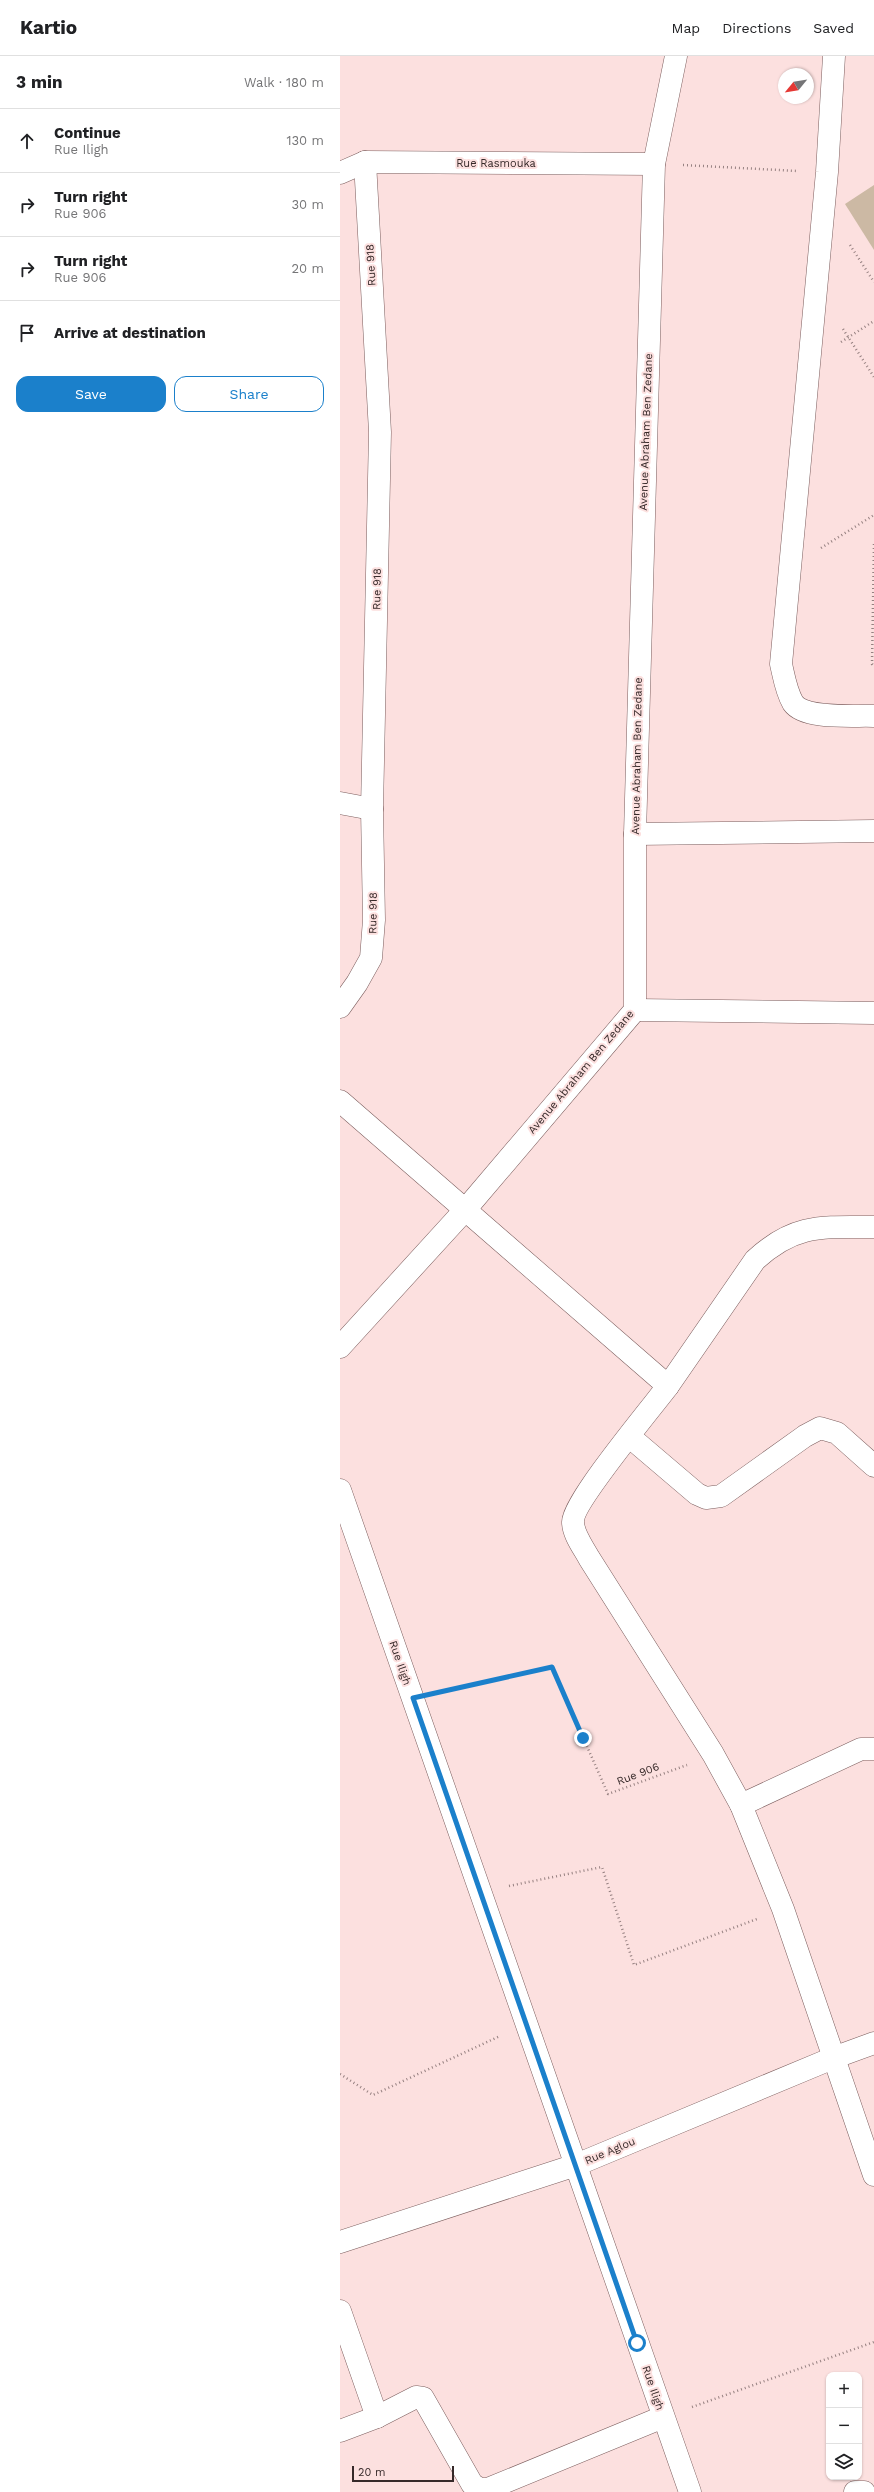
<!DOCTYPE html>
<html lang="en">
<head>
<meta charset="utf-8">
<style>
	body { margin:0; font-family:"Work Sans",sans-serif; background:#f2f2f2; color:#202124 }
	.controls { position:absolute; right:12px; bottom:12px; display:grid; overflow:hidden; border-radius:8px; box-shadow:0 1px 3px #0004 }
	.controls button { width:36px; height:36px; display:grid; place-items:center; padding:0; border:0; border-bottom:1px solid #e0e0e0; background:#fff; color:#202124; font:20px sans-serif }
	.compass { position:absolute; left:438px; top:12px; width:36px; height:36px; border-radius:50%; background:#fff; box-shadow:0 1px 3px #0004; rotate:240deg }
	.scale { position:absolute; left:12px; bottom:10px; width:102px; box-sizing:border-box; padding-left:4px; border:2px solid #362929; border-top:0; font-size:11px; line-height:14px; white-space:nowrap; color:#362929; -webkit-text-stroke:3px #fce0df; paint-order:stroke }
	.stop { position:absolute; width:12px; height:12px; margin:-9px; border:3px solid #1b80cb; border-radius:50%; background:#fff }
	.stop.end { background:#1b80cb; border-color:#fff; box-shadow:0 1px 4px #0008 }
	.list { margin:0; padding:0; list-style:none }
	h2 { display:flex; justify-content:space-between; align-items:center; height:52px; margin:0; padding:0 16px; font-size:17px }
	h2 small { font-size:13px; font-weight:400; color:#757577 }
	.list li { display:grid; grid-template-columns:26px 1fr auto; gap:12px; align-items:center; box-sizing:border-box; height:64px; padding:0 16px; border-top:1px solid #e0e0e0 }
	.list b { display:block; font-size:15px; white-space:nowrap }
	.list p { margin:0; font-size:13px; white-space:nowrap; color:#757577 }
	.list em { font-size:13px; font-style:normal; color:#757577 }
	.actions { display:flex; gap:8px; padding:12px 16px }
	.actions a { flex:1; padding:9px 0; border:1px solid #1b80cb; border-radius:12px; text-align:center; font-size:14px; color:#1b80cb }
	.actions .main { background:#1b80cb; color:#fff }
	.icon { flex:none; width:22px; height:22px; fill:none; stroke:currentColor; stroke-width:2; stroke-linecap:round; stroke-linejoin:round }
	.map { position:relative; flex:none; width:534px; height:2436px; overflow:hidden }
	header { display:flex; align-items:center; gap:24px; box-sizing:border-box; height:56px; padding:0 20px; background:#fff; border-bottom:1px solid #e0e0e0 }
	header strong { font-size:19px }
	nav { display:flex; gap:22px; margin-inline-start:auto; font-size:14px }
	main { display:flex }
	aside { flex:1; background:#fff }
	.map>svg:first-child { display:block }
	.green { fill:#ccb9a4 }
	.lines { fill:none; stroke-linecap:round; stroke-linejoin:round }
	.minor-casing { stroke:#7c5e5e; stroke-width:23 }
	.path { stroke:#968181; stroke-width:2.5; stroke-dasharray:1 3; stroke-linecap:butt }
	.minor { stroke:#fff; stroke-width:22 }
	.route { stroke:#1b80cb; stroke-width:5 }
	.labels { text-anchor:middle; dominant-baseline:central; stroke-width:4; stroke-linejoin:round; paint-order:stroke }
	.street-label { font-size:11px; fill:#362929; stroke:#fce0df }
</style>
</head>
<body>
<header>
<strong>Kartio</strong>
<nav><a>Map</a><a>Directions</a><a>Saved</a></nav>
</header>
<main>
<aside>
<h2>3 min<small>Walk · 180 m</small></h2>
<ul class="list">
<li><svg class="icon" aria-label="ahead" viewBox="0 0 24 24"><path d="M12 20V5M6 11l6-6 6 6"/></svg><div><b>Continue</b><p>Rue Iligh</p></div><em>130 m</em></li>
<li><svg class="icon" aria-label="right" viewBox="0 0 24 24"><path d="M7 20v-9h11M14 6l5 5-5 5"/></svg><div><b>Turn right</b><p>Rue 906</p></div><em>30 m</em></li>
<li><svg class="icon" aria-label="right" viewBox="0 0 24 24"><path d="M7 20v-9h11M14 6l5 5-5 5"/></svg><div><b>Turn right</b><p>Rue 906</p></div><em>20 m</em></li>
<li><svg class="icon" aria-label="arrive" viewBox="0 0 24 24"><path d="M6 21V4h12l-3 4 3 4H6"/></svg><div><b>Arrive at destination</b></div></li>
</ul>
<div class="actions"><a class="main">Save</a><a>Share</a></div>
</aside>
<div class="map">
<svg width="534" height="2436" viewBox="0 0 534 2436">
	<rect width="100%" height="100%" fill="#fce0df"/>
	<path class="green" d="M534,129V194L505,148Z"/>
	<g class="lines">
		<g class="minor-casing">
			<g id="minor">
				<path d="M494,0L487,116L441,608C444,621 446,635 453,647C465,664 515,659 534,660"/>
				<path d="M0,117L25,106L314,108"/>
				<path d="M0,747L32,753"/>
				<path d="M295,778L534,775"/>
				<path d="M0,951L17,927L31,902L34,864L32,753L40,376L25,106"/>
				<path d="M295,954L534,957"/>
				<path d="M0,1045L328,1330C312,1351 232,1447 233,1466C233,1478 243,1491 249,1502L373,1698L401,1749L443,1853L534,2119"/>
				<path d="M0,1291L125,1154L295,954V778L314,108L336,0"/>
				<path d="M328,1330L415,1204C455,1167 483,1171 534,1171"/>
				<path d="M290,1381L357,1438L366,1442L381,1440L465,1380L480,1372L497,1377L534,1410"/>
				<path d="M0,1434L350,2436"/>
				<path d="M401,1749L521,1693H534"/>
				<path d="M0,2186L236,2109L493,2002L534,1987"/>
				<path d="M0,2255L37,2361"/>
				<path d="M0,2375L37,2361L76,2341L83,2342L132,2428L140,2433H148L323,2361"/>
				<path d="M515,2436H524"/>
			</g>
		</g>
		<g class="path">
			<path d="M343,109L458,115"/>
			<path d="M510,189L534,226"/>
			<path d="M503,273L534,321"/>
			<path d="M501,286L534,265"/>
			<path d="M534,488L532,608L534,610"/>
			<path d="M481,492L534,459"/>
			<path d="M101,1636L212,1611L268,1738L347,1709"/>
			<path d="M169,1830L262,1811L294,1909L417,1863"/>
			<path d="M0,2018L33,2039L160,1980"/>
			<path d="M352,2351L534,2286"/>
		</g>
		<use href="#minor" class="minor"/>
	</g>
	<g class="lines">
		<path class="route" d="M243,1682L212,1611L73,1642L297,2287"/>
	</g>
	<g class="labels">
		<g class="street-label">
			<text x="156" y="107">Rue Rasmouka</text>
			<text transform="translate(31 209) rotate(-93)">Rue 918</text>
			<text transform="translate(306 376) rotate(-88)">Avenue Abraham Ben Zedane</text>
			<text transform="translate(37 533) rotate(-89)">Rue 918</text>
			<text transform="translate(297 700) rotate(-89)">Avenue Abraham Ben Zedane</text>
			<text transform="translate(33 857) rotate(-89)">Rue 918</text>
			<text transform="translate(241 1016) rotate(-50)">Avenue Abraham Ben Zedane</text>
			<text transform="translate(60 1607) rotate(71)">Rue Iligh</text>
			<text transform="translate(298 1718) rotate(-21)">Rue 906</text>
			<text transform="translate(270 2095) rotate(-23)">Rue Aglou</text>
			<text transform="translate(313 2332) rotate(71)">Rue Iligh</text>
		</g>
	</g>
</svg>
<div class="controls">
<button>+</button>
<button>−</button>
<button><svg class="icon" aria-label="layers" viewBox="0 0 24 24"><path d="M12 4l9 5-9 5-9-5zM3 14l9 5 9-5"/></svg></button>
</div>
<svg class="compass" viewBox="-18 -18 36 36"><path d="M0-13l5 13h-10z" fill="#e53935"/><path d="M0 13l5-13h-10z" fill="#757577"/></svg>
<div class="scale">20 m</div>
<div class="stop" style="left:297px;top:2287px"></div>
<div class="stop end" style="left:243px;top:1682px"></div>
</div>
</main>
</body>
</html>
